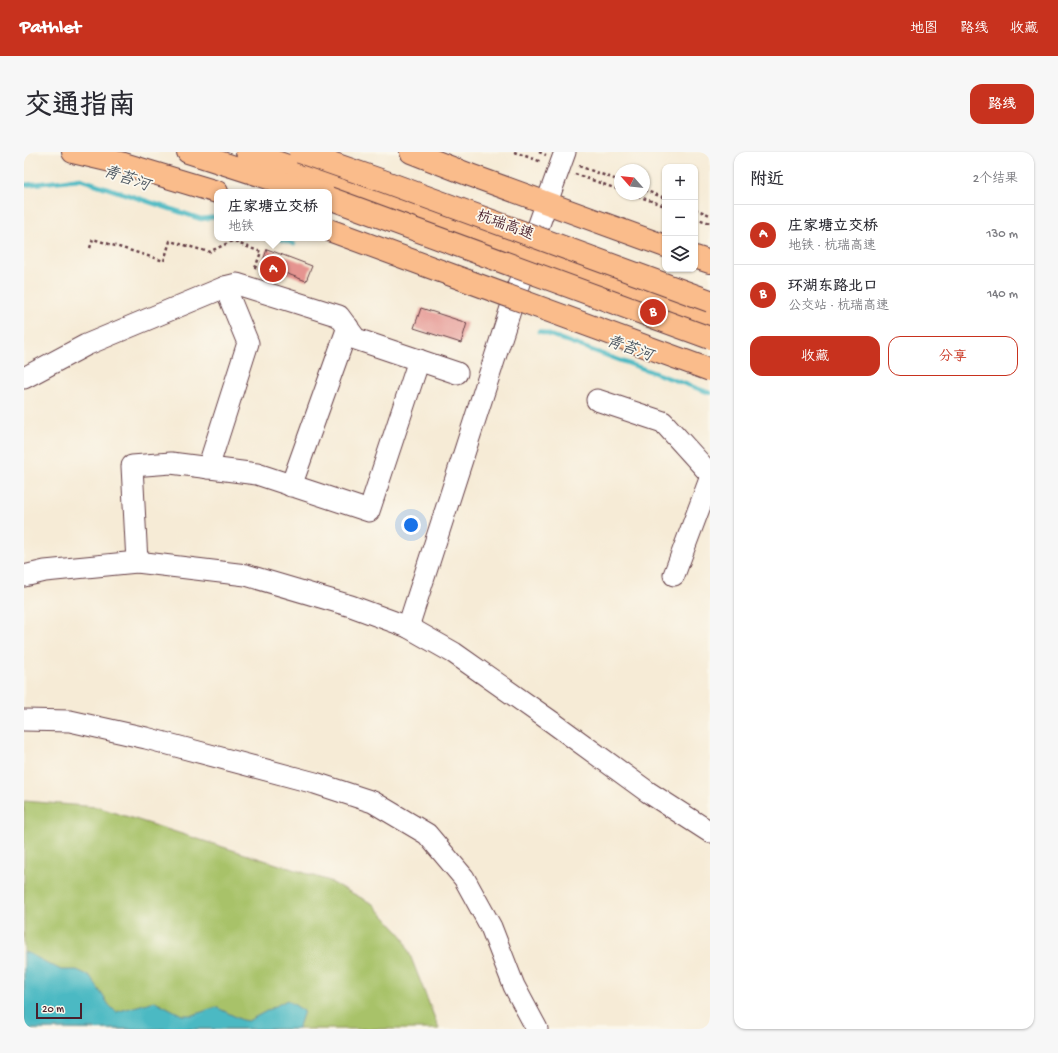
<!DOCTYPE html>
<html lang="zh">
<head>
<meta charset="utf-8">
<style>
	body { margin:0; font-family:"Gochi Hand","LXGW WenKai TC",sans-serif; background:#f7f7f7; color:#2b2b33 }
	.controls { position:absolute; right:12px; top:12px; display:grid; overflow:hidden; border-radius:8px; box-shadow:0 1px 3px #0004 }
	.controls button { width:36px; height:36px; display:grid; place-items:center; padding:0; border:0; border-bottom:1px solid #e1e1e2; background:#fff; color:#2b2b33; font:20px sans-serif }
	.compass { position:absolute; left:590px; top:12px; width:36px; height:36px; border-radius:50%; background:#fff; box-shadow:0 1px 3px #0004; rotate:297deg }
	.scale { position:absolute; left:12px; bottom:10px; width:46px; box-sizing:border-box; padding-left:4px; border:2px solid #4a1f2b; border-top:0; font-size:11px; line-height:14px; white-space:nowrap; color:#4a1f2b; -webkit-text-stroke:3px #fbf7ec; paint-order:stroke }
	.you { position:absolute; left:387px; top:373px; width:14px; height:14px; margin:-10px; border:3px solid #fff; border-radius:50%; background:#1a73e8; box-shadow:0 0 0 6px #1a73e833 }
	.badge { display:grid; place-items:center; width:26px; height:26px; border-radius:50%; background:#c8321e; color:#fff; font-size:13px; font-weight:700 }
	.pin { position:absolute; translate:-50% -50%; border:2px solid #fff; box-shadow:0 1px 4px #0006 }
	.popup { position:absolute; left:190px; top:37px; width:118px; height:52px; box-sizing:border-box; display:grid; place-content:center; border-radius:8px; background:#fff; filter:drop-shadow(0 1px 3px #0005); font-size:13px; white-space:nowrap; color:#7c7c81 }
	.popup b { font-size:15px; color:#2b2b33 }
	.popup::after { content:''; position:absolute; left:50%; top:100%; margin-left:-8px; border:8px solid transparent; border-top-color:#fff }
	.list { margin:0; padding:0; list-style:none }
	h2 { display:flex; justify-content:space-between; align-items:center; height:52px; margin:0; padding:0 16px; font-size:17px }
	h2 small { font-size:13px; font-weight:400; color:#7c7c81 }
	.list li { display:grid; grid-template-columns:26px 1fr auto; gap:12px; align-items:center; box-sizing:border-box; height:60px; padding:0 16px; border-top:1px solid #e1e1e2 }
	.list b { display:block; font-size:15px; white-space:nowrap }
	.list p { margin:0; font-size:13px; white-space:nowrap; color:#7c7c81 }
	.list em { font-size:13px; font-style:normal; color:#7c7c81 }
	.actions { display:flex; gap:8px; padding:12px 16px }
	.actions a { flex:1; padding:9px 0; border:1px solid #c8321e; border-radius:12px; text-align:center; font-size:14px; color:#c8321e }
	.actions .main { background:#c8321e; color:#fff }
	.icon { flex:none; width:22px; height:22px; fill:none; stroke:currentColor; stroke-width:2; stroke-linecap:round; stroke-linejoin:round }
	.map { position:relative; flex:none; width:686px; height:877px; overflow:hidden; border-radius:12px }
	header { display:flex; align-items:center; gap:24px; box-sizing:border-box; height:56px; padding:0 20px; background:#c8321e; color:#fff }
	header strong { font-size:19px }
	nav { display:flex; gap:22px; margin-inline-start:auto; font-size:14px }
	.intro { display:flex; align-items:center; justify-content:space-between; box-sizing:border-box; height:96px; padding:0 24px }
	h1 { margin:0; font-size:28px }
	.button { padding:10px 18px; border-radius:12px; background:#c8321e; color:#fff; font-size:14px; font-weight:700 }
	main { display:flex; gap:24px; padding:0 24px }
	aside { flex:1; background:#fff; border-radius:12px; box-shadow:0 1px 3px #0004 }
	.map>svg:first-child { display:block }
	.green { fill:#a8c269; stroke:#79704a }
	.water { fill:#4bb9c3; stroke:#4a6c77 }
	.lines { fill:none; stroke-linecap:round; stroke-linejoin:round }
	.stream { stroke:#4bb9c3; stroke-width:4.5 }
	.building { fill:#e59490 }
	.minor-casing { stroke:#643e45; stroke-width:23 }
	.major-casing { stroke:#643e45; stroke-width:24 }
	.highway-casing { stroke:#643e45; stroke-width:24 }
	.path { stroke:#643e45; stroke-width:2.5; stroke-dasharray:3 3; stroke-linecap:butt }
	.minor { stroke:#fff; stroke-width:21 }
	.major { stroke:#fabc8b; stroke-width:22 }
	.highway { stroke:#fabc8b; stroke-width:22 }
	.highway-bridge-casing { stroke:#643e45; stroke-width:24; stroke-linecap:butt }
	.highway-bridge { stroke:#fabc8b; stroke-width:22 }
	.labels { text-anchor:middle; dominant-baseline:central; stroke-width:3.5; stroke-linejoin:round; paint-order:stroke }
	.street-label { font-size:15px; fill:#4a1f2b; stroke:#fbf7ec }
	.water-label { font-size:16px; font-style:italic; fill:#4a5560; stroke:#fbf7ec }
</style>
</head>
<body>
<header>
<strong>Pathlet</strong>
<nav><a>地图</a><a>路线</a><a>收藏</a></nav>
</header>
<div class="intro"><h1>交通指南</h1><a class="button">路线</a></div>
<main>
<div class="map">
<svg width="686" height="877" viewBox="0 0 686 877">
	<rect width="100%" height="100%" fill="#fbf7ec"/>
	<filter id="ink" filterUnits="userSpaceOnUse"><feTurbulence type="fractalNoise" baseFrequency=".025" numOctaves="2"/><feDisplacementMap in="SourceGraphic" scale="8" xChannelSelector="R" yChannelSelector="G"/><feConvolveMatrix kernelMatrix="1 2 1 2 8 2 1 2 1" color-interpolation-filters="sRGB"/></filter>
	<filter id="wash" filterUnits="userSpaceOnUse"><feTurbulence type="fractalNoise" baseFrequency=".012" numOctaves="4" result="noise"/><feDisplacementMap in="SourceGraphic" scale="16" xChannelSelector="R" yChannelSelector="G"/><feGaussianBlur stdDeviation="0.9" result="paint"/><feColorMatrix in="noise" values="0 0 0 0 0 0 0 0 0 0 0 0 0 0 0 0 0 1.4 0 .05"/><feComposite in="paint" operator="in"/></filter>
	<g filter="url(#wash)">
		<rect width="100%" height="100%" fill="#f6ebd6"/>
		<path class="green" d="M0,649L73,655L303,728L349,752L379,785L415,877H0Z"/>
		<path class="water" d="M0,800L6,802L37,818H53L66,824L85,853L92,860L131,849L158,863H169L192,855L218,868L224,869L263,848L280,859L274,877H0Z"/>
		<g class="lines">
			<g class="stream">
				<path d="M0,33L56,27L177,67L193,65"/>
				<path d="M253,86L270,92"/>
				<path d="M515,179L686,241"/>
			</g>
		</g>
		<g id="blocks">
			<g class="building">
				<path d="M243,97L288,114L282,129L238,112Z"/>
				<path d="M397,156L443,171L437,191L390,176Z"/>
			</g>
		</g>
	</g>
	<g filter="url(#ink)">
		<use href="#blocks" fill-opacity="0" stroke="#643e45" stroke-width="1"/>
		<g class="lines">
			<g class="minor-casing">
				<g id="minor">
					<path d="M0,226L62,193L201,135L213,132L315,164L332,187L433,221"/>
					<path d="M573,248L639,270L686,322"/>
					<path d="M184,316L224,191L201,135"/>
					<path d="M267,334L324,175"/>
					<path d="M113,410L108,314L147,311L233,322L345,359L395,208"/>
					<path d="M650,423L686,327"/>
					<path d="M0,424L21,419L113,410L222,423L327,454L384,475L430,501L528,570L624,640L686,680"/>
					<path d="M384,475L505,100L541,0"/>
					<path d="M0,568L46,569L122,586L291,631L349,650L403,682L440,726L467,775L490,834L513,877"/>
				</g>
			</g>
			<g class="major-casing">
				<g id="major">
					<path d="M223,0L374,52L686,166"/>
					<path d="M387,0L446,23L641,94"/>
					<path d="M671,105L686,110"/>
				</g>
			</g>
			<g class="highway-casing">
				<g id="highway">
					<path d="M49,0L100,12L193,40"/>
					<path d="M164,0L288,40"/>
				</g>
			</g>
			<g class="path">
				<path d="M490,0L518,10"/>
				<path d="M515,0L522,3"/>
				<path d="M555,14L596,29"/>
				<path d="M551,22L596,38"/>
				<path d="M620,38L641,46"/>
				<path d="M608,42L641,54"/>
				<path d="M671,57L686,63"/>
				<path d="M671,66L686,71"/>
				<path d="M66,96L69,87L140,109L146,89L185,100L208,89L237,100L230,119"/>
			</g>
			<use href="#minor" class="minor"/>
			<use href="#major" class="major"/>
			<use href="#highway" class="highway"/>
			<g class="highway-bridge-casing">
				<g id="highway-bridge">
					<path d="M276,0L359,29L686,149"/>
					<path d="M305,46L686,186"/>
					<path d="M305,78L686,218"/>
				</g>
			</g>
			<use href="#highway-bridge" class="highway-bridge"/>
		</g>
	</g>
	<g class="labels">
		<g class="street-label">
			<text transform="translate(481 74) rotate(20)">杭瑞高速</text>
		</g>
		<g class="water-label">
			<text transform="translate(102 28) rotate(19)">青苔河</text>
			<text transform="translate(605 198) rotate(20)">青苔河</text>
		</g>
	</g>
</svg>
<div class="controls">
<button>+</button>
<button>−</button>
<button><svg class="icon" aria-label="layers" viewBox="0 0 24 24"><path d="M12 4l9 5-9 5-9-5zM3 14l9 5 9-5"/></svg></button>
</div>
<svg class="compass" viewBox="-18 -18 36 36"><path d="M0-13l5 13h-10z" fill="#e53935"/><path d="M0 13l5-13h-10z" fill="#7c7c81"/></svg>
<div class="scale">20 m</div>
<div class="you"></div>
<div class="pin badge" style="left:249px;top:117px">A</div>
<div class="popup"><b>庄家塘立交桥</b>地铁</div>
<div class="pin badge" style="left:629px;top:160px">B</div>
</div>
<aside>
<h2>附近<small>2个结果</small></h2>
<ul class="list">
<li><span class="badge">A</span><div><b>庄家塘立交桥</b><p>地铁 · 杭瑞高速</p></div><em>130 m</em></li>
<li><span class="badge">B</span><div><b>环湖东路北口</b><p>公交站 · 杭瑞高速</p></div><em>140 m</em></li>
</ul>
<div class="actions"><a class="main">收藏</a><a>分享</a></div>
</aside>
</main>
</body>
</html>
